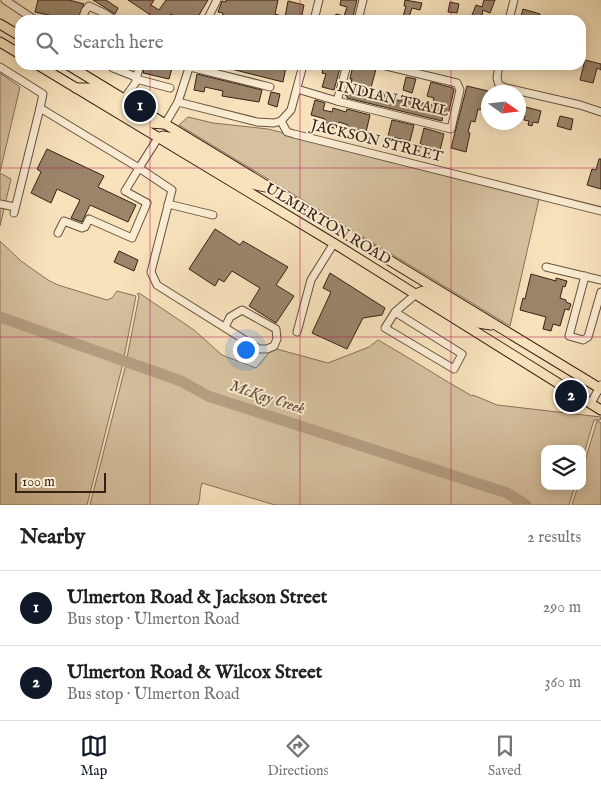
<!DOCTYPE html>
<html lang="en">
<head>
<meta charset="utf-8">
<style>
	body { margin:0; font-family:"IM FELL English",serif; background:#f6f6f6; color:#202124 }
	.controls { position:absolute; right:15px; bottom:15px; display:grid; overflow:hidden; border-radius:10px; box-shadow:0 2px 12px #0003 }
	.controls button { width:45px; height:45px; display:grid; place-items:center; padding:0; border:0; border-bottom:1px solid #e0e0e0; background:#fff; color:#202124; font:25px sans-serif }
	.compass { position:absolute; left:481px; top:85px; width:45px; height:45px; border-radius:50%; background:#fff; box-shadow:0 2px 12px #0003; rotate:104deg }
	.scale { position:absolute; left:15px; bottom:12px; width:91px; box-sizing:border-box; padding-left:5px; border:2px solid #352114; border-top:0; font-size:14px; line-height:18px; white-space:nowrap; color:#352114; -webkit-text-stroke:4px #faecd3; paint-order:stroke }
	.you { position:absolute; left:245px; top:349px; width:18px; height:18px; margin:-12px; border:4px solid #fff; border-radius:50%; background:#1a73e8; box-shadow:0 0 0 8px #1a73e833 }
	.badge { display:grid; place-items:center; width:32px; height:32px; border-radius:50%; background:#111827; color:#fff; font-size:16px; font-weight:700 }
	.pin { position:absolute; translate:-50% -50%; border:2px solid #fff; box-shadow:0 1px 5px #0006 }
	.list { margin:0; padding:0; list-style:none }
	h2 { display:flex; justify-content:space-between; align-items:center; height:65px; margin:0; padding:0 20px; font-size:21px }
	h2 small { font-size:16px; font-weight:400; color:#757577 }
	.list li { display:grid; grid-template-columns:32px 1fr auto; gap:15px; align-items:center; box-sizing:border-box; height:75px; padding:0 20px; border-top:1px solid #e0e0e0 }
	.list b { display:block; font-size:19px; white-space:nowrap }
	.list p { margin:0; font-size:16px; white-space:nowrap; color:#757577 }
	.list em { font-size:16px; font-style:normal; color:#757577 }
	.icon { flex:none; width:28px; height:28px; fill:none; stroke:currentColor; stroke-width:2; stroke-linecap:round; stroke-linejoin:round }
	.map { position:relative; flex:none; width:601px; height:505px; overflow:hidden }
	.search { position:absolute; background:#fff; box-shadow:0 2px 12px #0003; left:15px; right:15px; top:15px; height:55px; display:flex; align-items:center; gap:12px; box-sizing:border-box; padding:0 18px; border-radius:15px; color:#757577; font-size:19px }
	.sheet { height:215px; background:#fff }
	nav { display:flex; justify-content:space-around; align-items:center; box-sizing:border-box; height:70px; border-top:1px solid #e0e0e0; background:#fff; font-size:14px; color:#757577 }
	nav a { display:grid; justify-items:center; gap:2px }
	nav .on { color:#111827 }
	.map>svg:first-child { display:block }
	.green { fill:#d6c19f; stroke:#86715a }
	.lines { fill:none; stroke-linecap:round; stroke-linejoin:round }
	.river { stroke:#b5a083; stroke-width:11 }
	.building { fill:#9a856b; stroke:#352114 }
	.minor-casing { stroke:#66513e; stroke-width:9 }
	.major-casing { stroke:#352114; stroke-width:11 }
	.minor { stroke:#faecd3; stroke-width:7 }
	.major { stroke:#f7e2bc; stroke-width:9 }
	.grid { fill:none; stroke:#c2185b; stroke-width:1; stroke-opacity:0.55 }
	.labels { text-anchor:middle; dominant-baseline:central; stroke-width:4; stroke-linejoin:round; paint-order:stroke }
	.street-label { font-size:15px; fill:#352114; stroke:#faecd3 }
	.water-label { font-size:16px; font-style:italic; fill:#624d3b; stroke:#faecd3 }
</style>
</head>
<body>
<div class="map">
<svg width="601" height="505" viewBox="0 0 601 505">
	<rect width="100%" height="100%" fill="#f7e2bc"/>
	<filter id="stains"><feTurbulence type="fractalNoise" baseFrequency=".004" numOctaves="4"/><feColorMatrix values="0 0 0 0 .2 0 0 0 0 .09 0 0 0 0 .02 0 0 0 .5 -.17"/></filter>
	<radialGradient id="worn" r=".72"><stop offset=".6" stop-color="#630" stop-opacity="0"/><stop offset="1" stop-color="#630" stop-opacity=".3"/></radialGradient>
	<g class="green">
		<path d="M0,73L20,87L0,172Z"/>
		<path d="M188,117L213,123L268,129L284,133L293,137L539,199L510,326L179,125Z"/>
		<path d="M0,173L11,179L0,226Z"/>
		<path d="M0,241L21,261L48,280L58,285L107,300L112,298L117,291L136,296L122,367L87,505H0Z"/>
		<path d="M139,293L194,330L222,355L256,368L273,348L328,363L369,347L378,340C410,358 440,378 472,396L473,395L497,405L601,417L600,420H594L582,460V449H545V486H575L569,505H275L202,483C199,491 201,497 198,505H90L125,368L139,296L137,294Z"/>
		<path d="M597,421L601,423V505H572L578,486H582V471Z"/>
	</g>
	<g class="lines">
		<path class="river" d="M0,317L181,381L208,396L507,493L526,505"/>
	</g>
	<g class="building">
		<path d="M38,0H69L84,4L77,20H56L57,17L35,12Z"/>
		<path d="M93,0H106L118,8L115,14Z"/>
		<path d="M128,0H154L151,5L159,10L166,0H208L196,20H181L171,14L167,20H158Z"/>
		<path d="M226,0H278L275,14L285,17L288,1L304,5L301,20H236L222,17L223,13L218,12L222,1L226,2Z"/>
		<path d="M341,0H357L352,20L334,18L336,14L344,16L347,7L340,5Z"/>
		<path d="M405,0L422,3L420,10L412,8L408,20H402L406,6H404Z"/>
		<path d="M484,0H495L490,13L483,10L481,20H470L476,5L482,7Z"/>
		<path d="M450,2L459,4L457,13L448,12Z"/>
		<path d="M523,9L540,14L538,20H520Z"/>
		<path d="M585,60L601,64V70L597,68L593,83L580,80Z"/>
		<path d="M145,65H173L169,79L143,73Z"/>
		<path d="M224,65H277L286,67L283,82L223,67Z"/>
		<path d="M324,65L340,68L334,90L322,87L326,74L322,73Z"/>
		<path d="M353,65H364L376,69L369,95L378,97L379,92L384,93V96L401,101L402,99L418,104V102L432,105L434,98L427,96L431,82L453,88L454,90L448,115L443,114L442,121L347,98V96L345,95L346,90H349L352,79H350Z"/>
		<path d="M197,74L262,90L259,102L222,96L223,91L205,87L204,92L194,90Z"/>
		<path d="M406,77L416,79L412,93L403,90Z"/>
		<path d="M467,86L488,91V111L478,109L475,122L471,121L468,132L470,133L466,152L451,148Z"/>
		<path d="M271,92L280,94L277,107L268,104Z"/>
		<path d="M315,100L325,103L323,110L332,112L333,108L346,112L347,109L370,115L366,132L352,128L351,131L346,129L348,125L339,122L337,129L323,125L325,119L311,115Z"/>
		<path d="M522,106L541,111L538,123L533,122L532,126L528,125L529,121L524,120L525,116L521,115Z"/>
		<path d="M560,116L573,119L571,130L557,126Z"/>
		<path d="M392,120L414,125L410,141L388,136Z"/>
		<path d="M424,128L444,134L440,150L420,144Z"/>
		<path d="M47,149L104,176L98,187L136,205L128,222L90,205L82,222L71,218L80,200L57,189L51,203L31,193L41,172L37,169Z"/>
		<path d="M599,159H601V189L587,185L592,169L596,170Z"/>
		<path d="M215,229L240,245L243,241L288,267L276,285L294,296L276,323L249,306L260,288L232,271L224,282L219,279L215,286L189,269Z"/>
		<path d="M119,251L138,260L134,271L114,262Z"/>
		<path d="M330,273L385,308L382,315L363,318L347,349L312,333L331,292L323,288Z"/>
		<path d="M531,274L556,281V278L567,281L565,287L563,286L560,298L566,300V302L571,304L569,310L565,309L560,326L553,324L551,331L543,329L546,317L520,310L523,298L525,299Z"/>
	</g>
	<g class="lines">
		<g class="minor-casing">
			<g id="minor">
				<path d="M5,0L35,20"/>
				<path d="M82,20L85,11L89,6L106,14L114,20"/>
				<path d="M207,20L217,0"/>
				<path d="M314,20L319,0"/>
				<path d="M358,20L363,0"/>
				<path d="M425,20H426"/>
				<path d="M509,20L514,0"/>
				<path d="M109,65L113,68L136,77V82L124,99"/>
				<path d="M140,65L136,79L170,88"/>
				<path d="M499,65L497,78L499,85L506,88L580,105L601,112"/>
				<path d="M0,67L43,94L40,108"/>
				<path d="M190,67L270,87"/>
				<path d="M297,89L337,101L451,129L460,90L457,83L382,65"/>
				<path d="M337,101L347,65"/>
				<path d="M178,102L257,122L274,123L281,121L287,132L294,134L601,211"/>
				<path d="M281,121L291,110L303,65"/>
				<path d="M165,124L178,102L190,65"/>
				<path d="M0,204L15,207"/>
				<path d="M168,204L213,215"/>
				<path d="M14,213L40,108L139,168L158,138"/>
				<path d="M58,233L64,221L82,228L85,227L89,219L132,238L147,203L125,191L139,168L172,190L151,272L157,285L259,349H267L274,346L277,339L276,329L242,310L230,317L225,327"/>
				<path d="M546,267L601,280"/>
				<path d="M585,276L569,336L583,340L588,337L601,292"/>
				<path d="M395,312L462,354L454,369L385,328L395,312L416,294"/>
				<path d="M297,332L311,280L334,243"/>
				<path d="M591,403L601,385"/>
			</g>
		</g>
		<g class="major-casing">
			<g id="major">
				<path d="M0,24L20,36"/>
				<path d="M0,42L20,54"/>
				<path d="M38,65L340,247L601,410"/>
				<path d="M68,65L601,389"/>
				<path d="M76,88H91L150,123L163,124"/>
				<path d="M158,138L163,136L174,138L247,183L265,187"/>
				<path d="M416,294L423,291L478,323L491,325"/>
			</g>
		</g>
		<use href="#minor" class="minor"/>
		<use href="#major" class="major"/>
	</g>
	<path class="grid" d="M150,0V20M300,0V20M451,0V20M150,65V505M300,65V505M451,65V505M0,168H601M0,337H601"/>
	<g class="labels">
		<g class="street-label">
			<text transform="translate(393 99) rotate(13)">INDIAN TRAIL</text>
			<text transform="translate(377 141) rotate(14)">JACKSON STREET</text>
			<text transform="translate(328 224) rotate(31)">ULMERTON ROAD</text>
		</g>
		<g class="water-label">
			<text transform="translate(267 398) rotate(18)">McKay Creek</text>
		</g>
	</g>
	<rect width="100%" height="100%" filter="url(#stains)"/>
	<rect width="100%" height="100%" fill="url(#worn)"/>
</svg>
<div class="controls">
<button><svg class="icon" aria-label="layers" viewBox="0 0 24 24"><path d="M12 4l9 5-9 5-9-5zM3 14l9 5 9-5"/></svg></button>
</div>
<svg class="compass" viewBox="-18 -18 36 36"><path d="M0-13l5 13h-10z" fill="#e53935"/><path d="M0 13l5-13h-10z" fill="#757577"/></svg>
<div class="scale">100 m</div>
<div class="you"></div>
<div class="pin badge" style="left:140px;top:106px">1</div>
<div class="pin badge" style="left:571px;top:396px">2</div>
<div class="search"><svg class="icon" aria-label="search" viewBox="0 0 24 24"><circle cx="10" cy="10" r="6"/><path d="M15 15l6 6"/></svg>Search here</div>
</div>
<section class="sheet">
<h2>Nearby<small>2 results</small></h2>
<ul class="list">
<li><span class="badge">1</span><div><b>Ulmerton Road &amp; Jackson Street</b><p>Bus stop · Ulmerton Road</p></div><em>290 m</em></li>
<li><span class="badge">2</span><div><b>Ulmerton Road &amp; Wilcox Street</b><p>Bus stop · Ulmerton Road</p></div><em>360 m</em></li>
</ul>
</section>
<nav>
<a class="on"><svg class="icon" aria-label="map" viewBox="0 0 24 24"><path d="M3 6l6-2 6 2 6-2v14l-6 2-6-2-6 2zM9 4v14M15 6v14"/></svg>Map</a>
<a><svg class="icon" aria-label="directions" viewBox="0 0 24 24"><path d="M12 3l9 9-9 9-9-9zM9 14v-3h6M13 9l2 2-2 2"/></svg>Directions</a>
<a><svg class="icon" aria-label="saved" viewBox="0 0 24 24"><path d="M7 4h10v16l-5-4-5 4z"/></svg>Saved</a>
</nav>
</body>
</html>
